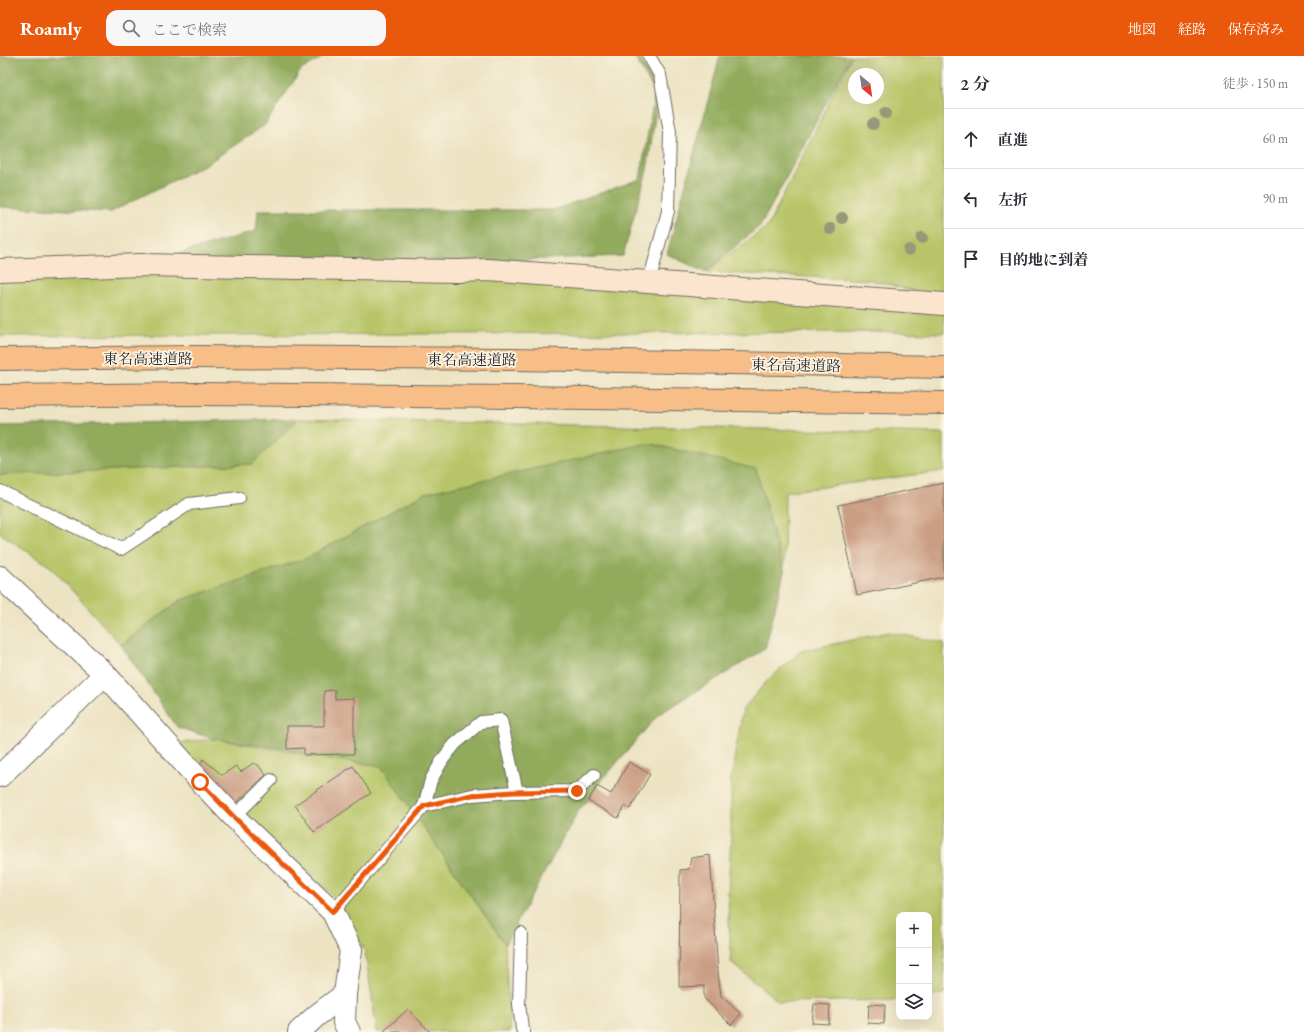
<!DOCTYPE html>
<html lang="ja">
<head>
<meta charset="utf-8">
<style>
	body { margin:0; font-family:"EB Garamond","Noto Serif JP",serif; background:#f7f7f7; color:#2b2b33 }
	.controls { position:absolute; right:12px; bottom:12px; display:grid; overflow:hidden; border-radius:8px; box-shadow:0 4px 16px #0002 }
	.controls button { width:36px; height:36px; display:grid; place-items:center; padding:0; border:0; border-bottom:1px solid #e1e1e2; background:#fff; color:#2b2b33; font:20px sans-serif }
	.compass { position:absolute; left:848px; top:12px; width:36px; height:36px; border-radius:50%; background:#fff; box-shadow:0 4px 16px #0002; rotate:151deg }
	.stop { position:absolute; width:12px; height:12px; margin:-9px; border:3px solid #ea580c; border-radius:50%; background:#fff }
	.stop.end { background:#ea580c; border-color:#fff; box-shadow:0 1px 4px #0008 }
	.list { margin:0; padding:0; list-style:none }
	h2 { display:flex; justify-content:space-between; align-items:center; height:52px; margin:0; padding:0 16px; font-size:17px }
	h2 small { font-size:13px; font-weight:400; color:#7c7c81 }
	.list li { display:grid; grid-template-columns:26px 1fr auto; gap:12px; align-items:center; box-sizing:border-box; height:60px; padding:0 16px; border-top:1px solid #e1e1e2 }
	.list b { display:block; font-size:15px; white-space:nowrap }
	.list em { font-size:13px; font-style:normal; color:#7c7c81 }
	.icon { flex:none; width:22px; height:22px; fill:none; stroke:currentColor; stroke-width:2; stroke-linecap:round; stroke-linejoin:round }
	.map { position:relative; flex:none; width:944px; height:976px; overflow:hidden }
	header { display:flex; align-items:center; gap:24px; box-sizing:border-box; height:56px; padding:0 20px; background:#ea580c; color:#fff }
	header strong { font-size:19px }
	nav { display:flex; gap:22px; margin-inline-start:auto; font-size:14px }
	.search { width:280px; height:36px; background:#f7f7f7; display:flex; align-items:center; gap:10px; box-sizing:border-box; padding:0 14px; border-radius:12px; color:#7c7c81; font-size:15px }
	main { display:flex }
	aside { flex:1; background:#fff }
	.map>svg:first-child { display:block }
	.green { fill:#b7c567; stroke:#717849; fill-rule:evenodd }
	.forest { fill:#91aa5c; stroke:#5e6a44 }
	.building { fill:#cb9e84 }
	.lines { fill:none; stroke-linecap:round; stroke-linejoin:round }
	.lane-casing { stroke:#6f6b60; stroke-width:14 }
	.street-casing { stroke:#6f6b60; stroke-width:24 }
	.secondary-casing { stroke:#6f6b60; stroke-width:24 }
	.highway-casing { stroke:#6f6b60; stroke-width:24 }
	.lane { stroke:#fff; stroke-width:12 }
	.street { stroke:#fff; stroke-width:22 }
	.secondary { stroke:#fce5cf; stroke-width:22 }
	.highway { stroke:#f7be88; stroke-width:22 }
	.tree { fill:#999779 }
	.route { stroke:#ea580c; stroke-width:5 }
	.labels { text-anchor:middle; dominant-baseline:central; stroke-width:3.5; stroke-linejoin:round; paint-order:stroke }
	.street-label { font-size:15px; fill:#2b2b2b; stroke:#fcf5e5 }
</style>
</head>
<body>
<header>
<strong>Roamly</strong>
<div class="search"><svg class="icon" aria-label="search" viewBox="0 0 24 24"><circle cx="10" cy="10" r="6"/><path d="M15 15l6 6"/></svg>ここで検索</div>
<nav><a>地図</a><a>経路</a><a>保存済み</a></nav>
</header>
<main>
<div class="map">
<svg width="944" height="976" viewBox="0 0 944 976">
	<rect width="100%" height="100%" fill="#fcf5e5"/>
	<filter id="ink" filterUnits="userSpaceOnUse"><feTurbulence type="fractalNoise" baseFrequency=".025" numOctaves="2"/><feDisplacementMap in="SourceGraphic" scale="8" xChannelSelector="R" yChannelSelector="G"/><feConvolveMatrix kernelMatrix="1 2 1 2 8 2 1 2 1" color-interpolation-filters="sRGB"/></filter>
	<filter id="wash" filterUnits="userSpaceOnUse"><feTurbulence type="fractalNoise" baseFrequency=".012" numOctaves="4" result="noise"/><feDisplacementMap in="SourceGraphic" scale="16" xChannelSelector="R" yChannelSelector="G"/><feGaussianBlur stdDeviation="0.9" result="paint"/><feColorMatrix in="noise" values="0 0 0 0 0 0 0 0 0 0 0 0 0 0 0 0 0 1.4 0 .05"/><feComposite in="paint" operator="in"/></filter>
	<g filter="url(#wash)">
		<rect width="100%" height="100%" fill="#ece3c2"/>
		<g class="green">
			<path d="M852,0H944V243L871,224L705,216L768,170ZM854,18H878V42H854Z"/>
			<path d="M226,210L944,245V277L861,276L0,280V214Z"/>
			<path d="M298,363L944,377V415L785,436L784,516L756,413L425,437L307,502L179,545L121,589L51,511L0,477V417L252,408Z"/>
			<path d="M889,576L944,587V937L929,942V859H899V944L779,946L731,906L728,840L731,778V722L743,653L767,625L801,595Z"/>
			<path d="M214,683L381,710L505,888L510,976H377L365,895L331,838L234,749L178,687Z"/>
		</g>
		<g class="forest">
			<path d="M0,0H325L301,14L265,69L208,107L111,156L0,151Z"/>
			<path d="M634,0H638L659,35L647,114L623,200L240,214L141,209L256,175L258,154H553L640,123L655,36Z"/>
			<path d="M720,0H851L761,169L705,216L667,198Z"/>
			<path d="M298,363L252,408L0,419V370Z"/>
			<path d="M648,387L756,413L784,516L765,593L658,659L597,730L588,745L579,754L505,888L381,710L304,699L287,693L214,683L177,671L121,589L179,545L307,502L425,437Z"/>
		</g>
		<g id="blocks">
			<g class="building">
				<path d="M944,427V521L857,539L838,449Z"/>
				<path d="M335,634V643L354,642V698L304,699V692L287,693V670H324V635Z"/>
				<path d="M203,703L222,719L236,710L241,716L253,707L258,709L266,719L234,749L198,710Z"/>
				<path d="M629,706L650,718L630,753L625,750L618,762L588,745L597,730L611,738Z"/>
				<path d="M353,710L371,737L314,776L295,749Z"/>
				<path d="M710,799L718,916L721,940L741,958L731,969L704,942V930L679,931L680,814L689,813L691,802Z"/>
				<path d="M814,948L830,949L829,968L812,967Z"/>
				<path d="M869,948L885,949L884,968L868,967Z"/>
				<path d="M408,953L430,976H383Z"/>
			</g>
		</g>
	</g>
	<g filter="url(#ink)">
		<use href="#blocks" fill-opacity="0" stroke="#6f6b60" stroke-width="1"/>
		<g class="lines">
			<g class="lane-casing">
				<g id="lane">
					<path d="M649,226L668,155L670,76L660,19L649,0"/>
					<path d="M0,435L121,493L189,448L239,442"/>
					<path d="M424,750L431,724L443,703L455,688L481,666L501,664L517,736"/>
					<path d="M234,761L271,724"/>
					<path d="M333,856L424,750L472,739L513,736L577,735L594,719"/>
					<path d="M521,877L519,948L522,973L524,976"/>
				</g>
			</g>
			<g class="street-casing">
				<g id="street">
					<path d="M0,521L105,618L201,726L234,761L333,856L351,894L345,938L344,966L349,976"/>
					<path d="M0,720L105,618"/>
					<path d="M299,976L316,960L345,938"/>
				</g>
			</g>
			<g class="secondary-casing">
				<path id="secondary" d="M0,214L141,209L456,215L488,214L944,248"/>
			</g>
			<g class="highway-casing">
				<g id="highway">
					<path d="M0,303L194,301L515,303L944,311"/>
					<path d="M0,340L195,338L516,341L944,347"/>
				</g>
			</g>
			<use href="#lane" class="lane"/>
			<use href="#street" class="street"/>
			<use href="#secondary" class="secondary"/>
			<use href="#highway" class="highway"/>
		</g>
		<g class="tree">
			<circle cx="886" cy="57" r="6"/>
			<circle cx="873" cy="68" r="6"/>
			<circle cx="842" cy="162" r="6"/>
			<circle cx="830" cy="173" r="6"/>
			<circle cx="922" cy="182" r="6"/>
			<circle cx="909" cy="194" r="6"/>
		</g>
	</g>
	<g class="lines" filter="url(#ink)">
		<path class="route" d="M200,726L234,761L333,856L424,750L472,739L513,736L577,735"/>
	</g>
	<g class="labels">
		<g class="street-label">
			<text x="148" y="302">東名高速道路</text>
			<text x="472" y="303">東名高速道路</text>
			<text transform="translate(796 309) rotate(1)">東名高速道路</text>
		</g>
	</g>
</svg>
<div class="controls">
<button>+</button>
<button>−</button>
<button><svg class="icon" aria-label="layers" viewBox="0 0 24 24"><path d="M12 4l9 5-9 5-9-5zM3 14l9 5 9-5"/></svg></button>
</div>
<svg class="compass" viewBox="-18 -18 36 36"><path d="M0-13l5 13h-10z" fill="#e53935"/><path d="M0 13l5-13h-10z" fill="#7c7c81"/></svg>
<div class="stop" style="left:200px;top:726px"></div>
<div class="stop end" style="left:577px;top:735px"></div>
</div>
<aside>
<h2>2 分<small>徒歩 · 150 m</small></h2>
<ul class="list">
<li><svg class="icon" aria-label="ahead" viewBox="0 0 24 24"><path d="M12 20V5M6 11l6-6 6 6"/></svg><div><b>直進</b></div><em>60 m</em></li>
<li><svg class="icon" aria-label="left" viewBox="0 0 24 24"><path d="M17 20v-9H6M10 6l-5 5 5 5"/></svg><div><b>左折</b></div><em>90 m</em></li>
<li><svg class="icon" aria-label="arrive" viewBox="0 0 24 24"><path d="M6 21V4h12l-3 4 3 4H6"/></svg><div><b>目的地に到着</b></div></li>
</ul>
</aside>
</main>
</body>
</html>
